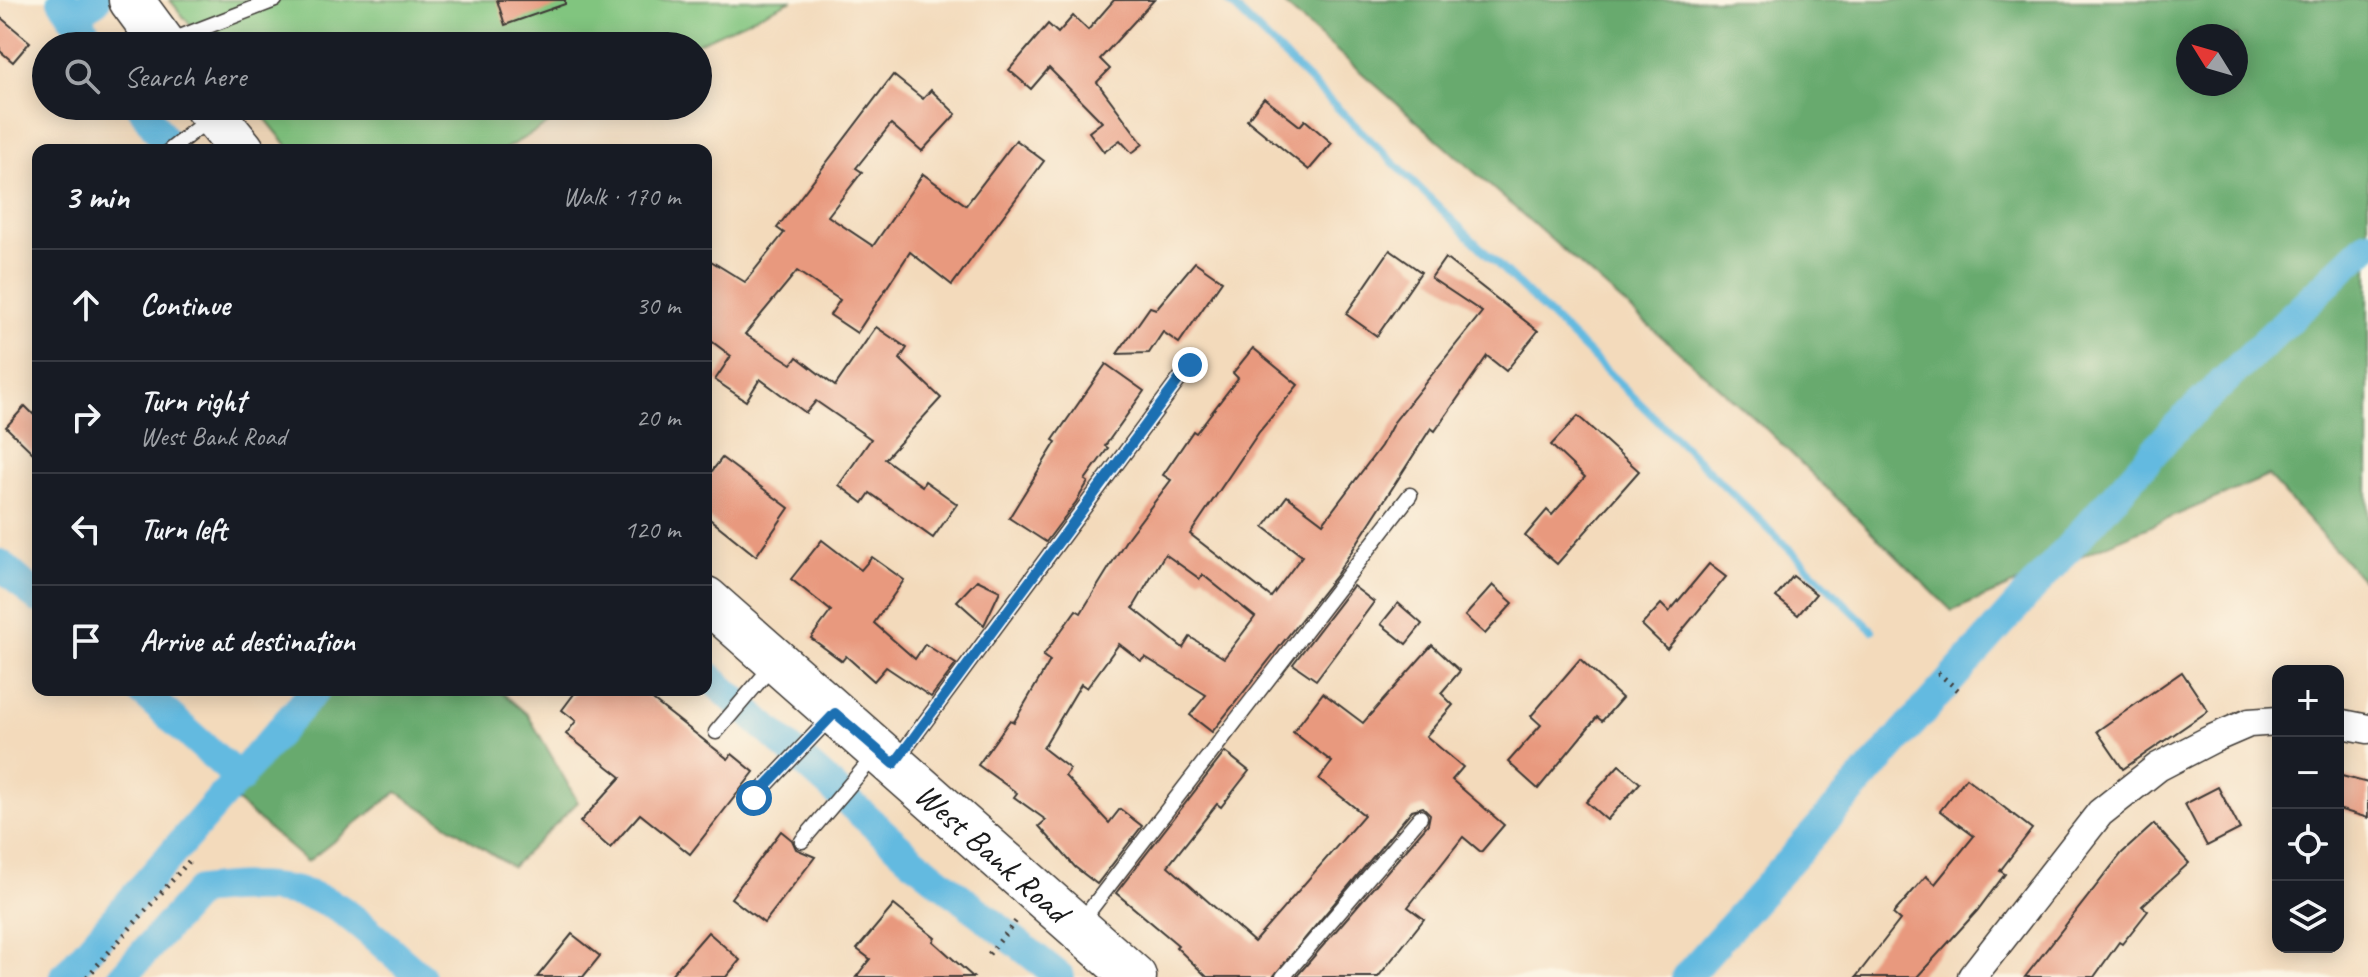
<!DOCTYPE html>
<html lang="en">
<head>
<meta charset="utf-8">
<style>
	body { margin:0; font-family:Caveat,sans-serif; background:#20242c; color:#f1f3f6 }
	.controls { position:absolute; right:24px; bottom:24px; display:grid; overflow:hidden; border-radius:16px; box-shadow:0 4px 20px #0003 }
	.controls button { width:72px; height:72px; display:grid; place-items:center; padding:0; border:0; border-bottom:2px solid #363941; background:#171b24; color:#f1f3f6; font:40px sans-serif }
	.compass { position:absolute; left:2176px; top:24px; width:72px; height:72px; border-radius:50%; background:#171b24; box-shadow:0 4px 20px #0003; rotate:307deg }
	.stop { position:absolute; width:24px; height:24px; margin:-18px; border:6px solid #1f6fb2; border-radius:50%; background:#fff }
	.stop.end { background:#1f6fb2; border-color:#fff; box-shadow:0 2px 8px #0008 }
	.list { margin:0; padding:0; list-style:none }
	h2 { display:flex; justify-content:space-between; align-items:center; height:104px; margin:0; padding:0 32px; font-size:34px }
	h2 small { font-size:26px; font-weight:400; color:#9ea1a6 }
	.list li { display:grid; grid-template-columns:52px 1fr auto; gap:24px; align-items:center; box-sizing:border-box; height:112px; padding:0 32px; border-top:2px solid #363941 }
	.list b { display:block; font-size:30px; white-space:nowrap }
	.list p { margin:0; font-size:26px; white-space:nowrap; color:#9ea1a6 }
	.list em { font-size:26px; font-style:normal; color:#9ea1a6 }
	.icon { flex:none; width:44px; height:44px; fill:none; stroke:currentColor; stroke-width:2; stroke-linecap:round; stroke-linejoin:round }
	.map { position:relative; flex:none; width:2368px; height:977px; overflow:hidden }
	.search { position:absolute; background:#171b24; box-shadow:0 4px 20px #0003; left:32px; top:32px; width:680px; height:88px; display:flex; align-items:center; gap:20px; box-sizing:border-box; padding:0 28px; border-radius:44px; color:#9ea1a6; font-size:30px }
	.panel { position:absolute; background:#171b24; box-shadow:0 4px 20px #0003; left:32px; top:144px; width:680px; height:552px; border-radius:16px }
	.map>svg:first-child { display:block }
	.green { fill:#81c57f; stroke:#4e704e; stroke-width:2 }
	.forest { fill:#68aa6e; stroke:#426345; stroke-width:2; fill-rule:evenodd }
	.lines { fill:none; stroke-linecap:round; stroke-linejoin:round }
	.stream { stroke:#63bae0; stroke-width:8 }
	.canal { stroke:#63bae0; stroke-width:30 }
	.building { fill:#e8997e; fill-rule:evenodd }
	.lane-casing { stroke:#3c3834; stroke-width:17 }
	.street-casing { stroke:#3c3834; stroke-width:31 }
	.primary-casing { stroke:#3c3834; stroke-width:47 }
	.path { stroke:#3c3834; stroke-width:5; stroke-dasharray:2 6; stroke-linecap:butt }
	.lane { stroke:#fff; stroke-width:14 }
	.street { stroke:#fff; stroke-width:28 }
	.primary { stroke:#fff; stroke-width:44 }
	.route { stroke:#1f6fb2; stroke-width:10 }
	.labels { text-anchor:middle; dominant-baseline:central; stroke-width:8; stroke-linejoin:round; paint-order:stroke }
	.street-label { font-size:34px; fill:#1c1c1c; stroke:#fcf5e5 }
</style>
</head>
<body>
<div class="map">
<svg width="2368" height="977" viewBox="0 0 2368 977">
	<rect width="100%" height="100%" fill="#fcf5e5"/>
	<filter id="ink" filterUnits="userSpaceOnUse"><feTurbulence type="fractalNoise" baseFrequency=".0125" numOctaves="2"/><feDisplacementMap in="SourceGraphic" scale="16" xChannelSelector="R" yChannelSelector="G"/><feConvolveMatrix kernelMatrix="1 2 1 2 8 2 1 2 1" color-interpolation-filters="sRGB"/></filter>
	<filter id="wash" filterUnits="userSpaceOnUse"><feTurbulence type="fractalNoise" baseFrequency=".006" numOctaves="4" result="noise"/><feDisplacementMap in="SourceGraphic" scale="32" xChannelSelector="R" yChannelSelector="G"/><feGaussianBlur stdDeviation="1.8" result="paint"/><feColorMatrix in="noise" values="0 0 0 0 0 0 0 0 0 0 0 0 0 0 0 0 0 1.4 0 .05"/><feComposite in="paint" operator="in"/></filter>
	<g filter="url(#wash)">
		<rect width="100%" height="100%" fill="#f3dabb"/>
		<g class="green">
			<path d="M170,0H792L692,46H207Z"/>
			<path d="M255,106H579L503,150H291Z"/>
		</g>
		<g class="forest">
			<path d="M1279,0H2368V586L2268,476L1952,611L1764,427ZM2188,36H2236V84H2188Z"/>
			<path d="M322,690H499L528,715L578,802L512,867L397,792L307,862L227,793Z"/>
		</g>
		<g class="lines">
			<path class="stream" d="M1227,0L1872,630"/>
			<g class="canal">
				<path d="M62,0L96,46"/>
				<path d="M72,15L96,0"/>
				<path d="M141,106L171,150"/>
				<path d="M0,564L38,598"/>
				<path d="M706,674L912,859L1060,977"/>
				<path d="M140,690L240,779"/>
				<path d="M64,977L315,690"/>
				<path d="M122,977L199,891C245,885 304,883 344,912C371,931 395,956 421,977"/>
				<path d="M1686,977L2177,426L2368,244"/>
			</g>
		</g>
		<g id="blocks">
			<g class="building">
				<path d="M497,0H565V4L505,25Z"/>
				<path d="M1114,0H1154L1100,59L1110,69L1097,82L1143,144L1132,153L1120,140L1104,152L1089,132L1102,122L1049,68L1031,89L1009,70L1048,24L1058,33L1073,16L1088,30Z"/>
				<path d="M0,17L30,42L13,62L0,51Z"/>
				<path d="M893,75L923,99L931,90L956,114L922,151L891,124L856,168L862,172L828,216L873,246L923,174L966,205L1016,140L1044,161L952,285L910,252L857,333L830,315L840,300L797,271L745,334L792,364L797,357L835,386L876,327L907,348L900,359L941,398L885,459L922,486L925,481L957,504L933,538L870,493L863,503L839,485L871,439L816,401L806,413L760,379L746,401L715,380L731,356L706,337V258L745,282L784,233L777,228Z"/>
				<path d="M1264,98L1300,126L1305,120L1332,143L1309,170L1247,120Z"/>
				<path d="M1390,250L1421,272L1377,336L1346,314Z"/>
				<path d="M1445,258L1538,331L1506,371L1487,356L1435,431L1431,428L1337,574L1212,732L1190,715L1206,695L1145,657L1141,661L1119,644L1087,688L1081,684L1043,748L1070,769L1065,776L1109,823L1120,809L1142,826L1097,884L1075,867L1039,826L1046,820L1014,797L1017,793L978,765L1010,720L1014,722L1050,661L1043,656L1076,610L1081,613L1128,537L1171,480L1163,475L1193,431L1196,433L1238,378L1233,373L1253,348L1298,385L1259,432L1190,534L1271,597L1302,556L1264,527L1287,496L1323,523L1381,446L1394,422L1482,312L1431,278ZM1165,554L1200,579L1203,575L1255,617L1224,658L1190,637L1183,648L1133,608Z"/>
				<path d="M1195,262L1222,281L1179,343L1163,332L1149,353L1117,354L1150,307L1156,309Z"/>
				<path d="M1106,364L1144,391L1105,446L1108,448L1085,480L1088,482L1076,502L1046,542L1009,518L1056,442L1053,440Z"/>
				<path d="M25,406L38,419V458L6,427Z"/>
				<path d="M1578,416L1639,471L1557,564L1525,536L1547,510L1552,515L1585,477L1551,445Z"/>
				<path d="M722,458L789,508L756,556L706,516V479Z"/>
				<path d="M822,540L861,570L872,557L904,580L874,623L915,659L925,644L956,664L931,697L886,667L874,681L846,656L842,661L811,638L831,611L791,579Z"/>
				<path d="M1709,564L1726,577L1667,649L1642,625L1661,604L1669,612Z"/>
				<path d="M1793,576L1816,594L1798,615L1776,597Z"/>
				<path d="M977,580L1000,591L984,625L957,601Z"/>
				<path d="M1493,585L1513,603L1485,634L1465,616Z"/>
				<path d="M1353,586L1374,602L1316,680L1293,664Z"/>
				<path d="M1398,603L1422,624L1406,644L1381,624Z"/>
				<path d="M1432,645L1460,671L1441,693L1453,705L1426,736L1463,767L1452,780L1504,825L1481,852L1463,837L1408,907L1424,919L1378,977H1296L1428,824L1430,814L1423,807L1412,810L1273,977H1207L1176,947L1178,945L1116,893L1225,752L1249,771L1221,807L1217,804L1168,866L1254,942L1364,815L1319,779L1332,762L1293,732L1323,693L1363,723Z"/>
				<path d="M1580,659L1622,698L1602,721L1597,717L1538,789L1508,762L1541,725L1531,716Z"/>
				<path d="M2182,672L2208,711L2123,769L2097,731Z"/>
				<path d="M577,690H640L728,759L732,754L754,772L690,854L640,814L610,848L580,822L621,777L566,734L576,721L562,710Z"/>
				<path d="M1619,765L1640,783L1607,820L1586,802Z"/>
				<path d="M2338,775L2368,783V818L2338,809Z"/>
				<path d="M1966,778L2032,829L2000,871L2005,874L1977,911L1917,977H1856L1900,920L1893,914L1926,876L1935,884L1974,836L1940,811Z"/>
				<path d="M2218,787L2240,829L2207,846L2185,804Z"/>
				<path d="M2154,824L2189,863L2142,906L2148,911L2122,944L2119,942L2094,977H2025L2122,853Z"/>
				<path d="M781,831L792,840L796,849L815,857L764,923L731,898Z"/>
				<path d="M894,905L935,938L933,941L973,977H856L870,959L857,949Z"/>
				<path d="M708,932L740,960L726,977H669Z"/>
				<path d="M572,934L600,956L583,977H537Z"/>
			</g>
		</g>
	</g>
	<g filter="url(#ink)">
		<use href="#blocks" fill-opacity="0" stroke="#3c3834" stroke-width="2"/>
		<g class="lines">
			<g class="lane-casing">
				<g id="lane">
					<path d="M167,42L275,0"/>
					<path d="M170,150L210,118"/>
					<path d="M716,732L773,665"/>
					<path d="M896,761L1190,365"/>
					<path d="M754,798L833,715"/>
					<path d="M802,841L877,753"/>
					<path d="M1080,923L1410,495"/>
					<path d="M1283,977L1420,817"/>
				</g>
			</g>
			<g class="street-casing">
				<g id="street">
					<path d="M2338,723L2368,729"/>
					<path d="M1972,977L2100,813L2158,767L2212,739L2249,723L2278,721"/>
				</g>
			</g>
			<g class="primary-casing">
				<g id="primary">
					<path d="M131,0L165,46"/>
					<path d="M206,106L242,150"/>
					<path id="s1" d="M706,599L1134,977"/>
				</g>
			</g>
			<g class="path">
				<path d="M1938,673L1959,691"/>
				<path d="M989,954L1016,921"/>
				<path d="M87,977L191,859"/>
			</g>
			<use href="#lane" class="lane"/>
			<use href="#street" class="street"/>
			<use href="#primary" class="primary"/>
		</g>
	</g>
	<g class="lines" filter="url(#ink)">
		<path class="route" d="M754,798L835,713L894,764L1190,365"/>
	</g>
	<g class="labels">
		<g class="street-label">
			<text stroke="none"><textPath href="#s1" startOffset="382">West Bank Road</textPath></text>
		</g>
	</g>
</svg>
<div class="controls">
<button>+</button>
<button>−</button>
<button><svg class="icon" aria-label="locate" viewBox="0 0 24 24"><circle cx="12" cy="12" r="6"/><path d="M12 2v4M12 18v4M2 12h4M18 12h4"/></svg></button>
<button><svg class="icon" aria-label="layers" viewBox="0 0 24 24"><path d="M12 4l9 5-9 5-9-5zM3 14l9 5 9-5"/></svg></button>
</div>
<svg class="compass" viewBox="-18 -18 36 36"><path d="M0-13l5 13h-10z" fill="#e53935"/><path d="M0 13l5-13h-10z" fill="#9ea1a6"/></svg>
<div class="stop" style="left:754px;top:798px"></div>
<div class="stop end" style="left:1190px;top:365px"></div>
<div class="search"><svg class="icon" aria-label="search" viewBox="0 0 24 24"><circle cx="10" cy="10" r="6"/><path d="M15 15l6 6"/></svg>Search here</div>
<section class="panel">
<h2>3 min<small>Walk · 170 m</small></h2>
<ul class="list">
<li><svg class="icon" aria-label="ahead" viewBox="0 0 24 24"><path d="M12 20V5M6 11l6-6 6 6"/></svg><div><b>Continue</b></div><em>30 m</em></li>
<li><svg class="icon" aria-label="right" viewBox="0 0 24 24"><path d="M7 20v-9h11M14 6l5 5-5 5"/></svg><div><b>Turn right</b><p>West Bank Road</p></div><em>20 m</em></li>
<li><svg class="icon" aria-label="left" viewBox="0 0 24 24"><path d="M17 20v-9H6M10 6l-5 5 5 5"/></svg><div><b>Turn left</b></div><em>120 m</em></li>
<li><svg class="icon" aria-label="arrive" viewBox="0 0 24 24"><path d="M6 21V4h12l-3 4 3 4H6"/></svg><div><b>Arrive at destination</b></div></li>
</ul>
</section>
</div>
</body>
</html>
